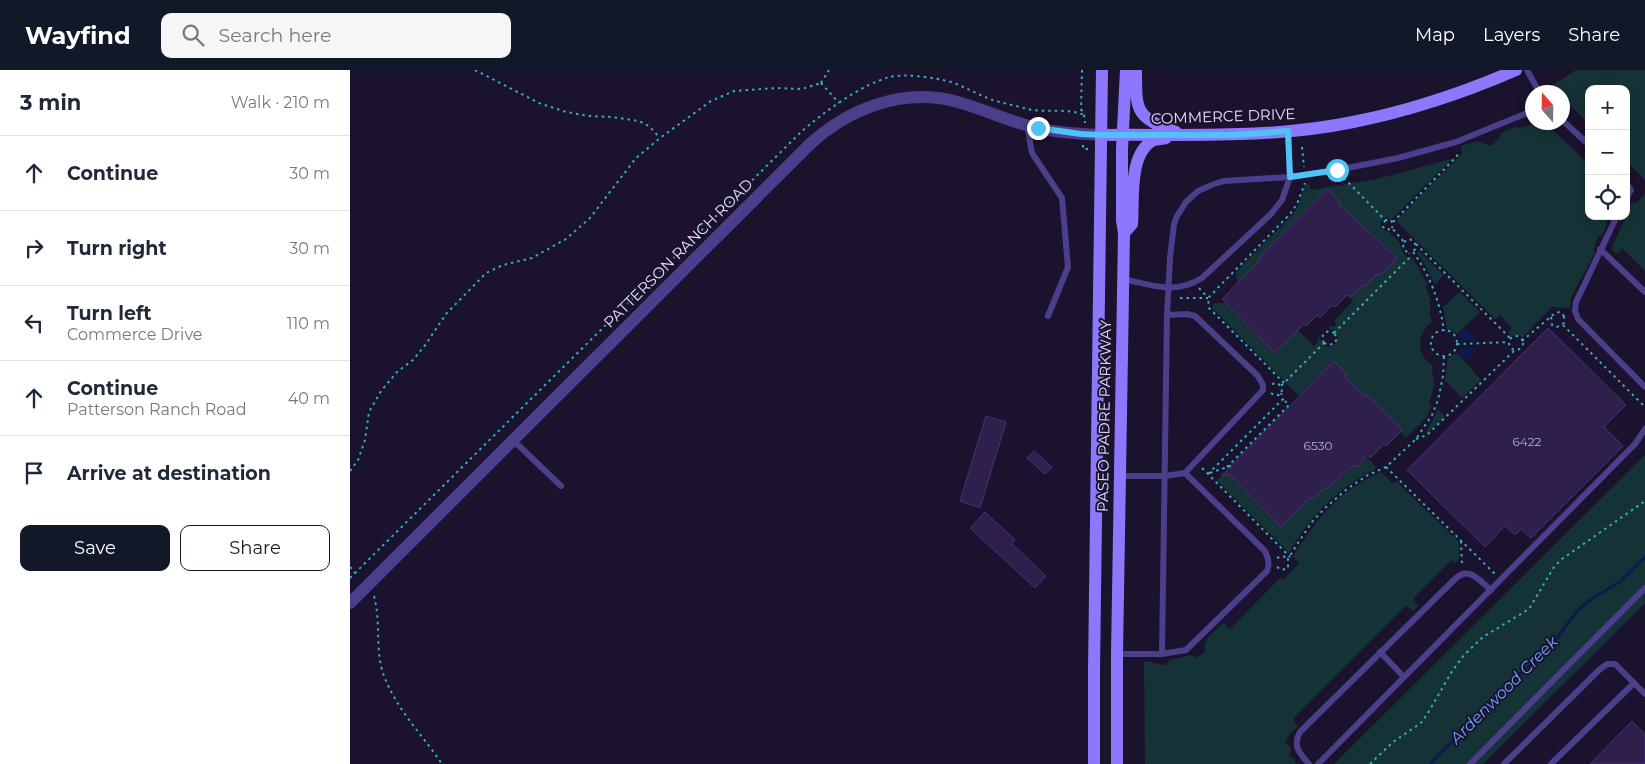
<!DOCTYPE html>
<html lang="en">
<head>
<meta charset="utf-8">
<style>
	body { margin:0; font-family:Montserrat,sans-serif; background:#f6f6f7; color:#1f2937 }
	.controls { position:absolute; right:15px; top:15px; display:grid; overflow:hidden; border-radius:10px; box-shadow:0 2px 12px #0003 }
	.controls button { width:45px; height:45px; display:grid; place-items:center; padding:0; border:0; border-bottom:1px solid #e0e1e3; background:#fff; color:#1f2937; font:25px sans-serif }
	.compass { position:absolute; left:1175px; top:15px; width:45px; height:45px; border-radius:50%; background:#fff; box-shadow:0 2px 12px #0003; rotate:340deg }
	.stop { position:absolute; width:15px; height:15px; margin:-11px; border:4px solid #4fc3f7; border-radius:50%; background:#fff }
	.stop.end { background:#4fc3f7; border-color:#fff; box-shadow:0 1px 5px #0008 }
	.list { margin:0; padding:0; list-style:none }
	h2 { display:flex; justify-content:space-between; align-items:center; height:65px; margin:0; padding:0 20px; font-size:21px }
	h2 small { font-size:16px; font-weight:400; color:#747a83 }
	.list li { display:grid; grid-template-columns:32px 1fr auto; gap:15px; align-items:center; box-sizing:border-box; height:75px; padding:0 20px; border-top:1px solid #e0e1e3 }
	.list b { display:block; font-size:19px; white-space:nowrap }
	.list p { margin:0; font-size:16px; white-space:nowrap; color:#747a83 }
	.list em { font-size:16px; font-style:normal; color:#747a83 }
	.actions { display:flex; gap:10px; padding:15px 20px }
	.actions a { flex:1; padding:11px 0; border:1px solid #111827; border-radius:10px; text-align:center; font-size:18px; color:#111827 }
	.actions .main { background:#111827; color:#fff }
	.icon { flex:none; width:28px; height:28px; fill:none; stroke:currentColor; stroke-width:2; stroke-linecap:round; stroke-linejoin:round }
	.map { position:relative; flex:none; width:1295px; height:694px; overflow:hidden }
	header { display:flex; align-items:center; gap:30px; box-sizing:border-box; height:70px; padding:0 25px; background:#111827; color:#fff }
	header strong { font-size:24px }
	nav { display:flex; gap:28px; margin-inline-start:auto; font-size:18px }
	.search { width:350px; height:45px; background:#f6f6f7; display:flex; align-items:center; gap:12px; box-sizing:border-box; padding:0 18px; border-radius:10px; color:#747a83; font-size:19px }
	main { display:flex }
	aside { flex:1; background:#fff }
	.map>svg:first-child { display:block }
	.green { fill:#153337 }
	.water { fill:#0c1a4c }
	.lines { fill:none; stroke-linecap:round; stroke-linejoin:round }
	.stream { stroke:#0c1a4c; stroke-width:3 }
	.building { fill:#2f1f4d; stroke:#4a3179 }
	.path { stroke:#33b1be; stroke-width:2; stroke-dasharray:2.5 4; stroke-linecap:butt }
	.lane { stroke:#4d3e8b; stroke-width:6 }
	.street { stroke:#4d3e8b; stroke-width:12 }
	.secondary { stroke:#8f77fd; stroke-width:12 }
	.route { stroke:#4fc3f7; stroke-width:6 }
	.labels { text-anchor:middle; dominant-baseline:central; stroke-width:4; stroke-linejoin:round; paint-order:stroke }
	.number-label { font-size:12px; fill:#b9afd2 }
	.street-label { font-size:15px; fill:#e7dffe; stroke:#1b122d }
	.water-label { font-size:16px; font-style:italic; fill:#6ea6fd; stroke:#1b122d }
</style>
</head>
<body>
<header>
<strong>Wayfind</strong>
<div class="search"><svg class="icon" aria-label="search" viewBox="0 0 24 24"><circle cx="10" cy="10" r="6"/><path d="M15 15l6 6"/></svg>Search here</div>
<nav><a>Map</a><a>Layers</a><a>Share</a></nav>
</header>
<main>
<aside>
<h2>3 min<small>Walk · 210 m</small></h2>
<ul class="list">
<li><svg class="icon" aria-label="ahead" viewBox="0 0 24 24"><path d="M12 20V5M6 11l6-6 6 6"/></svg><div><b>Continue</b></div><em>30 m</em></li>
<li><svg class="icon" aria-label="right" viewBox="0 0 24 24"><path d="M7 20v-9h11M14 6l5 5-5 5"/></svg><div><b>Turn right</b></div><em>30 m</em></li>
<li><svg class="icon" aria-label="left" viewBox="0 0 24 24"><path d="M17 20v-9H6M10 6l-5 5 5 5"/></svg><div><b>Turn left</b><p>Commerce Drive</p></div><em>110 m</em></li>
<li><svg class="icon" aria-label="ahead" viewBox="0 0 24 24"><path d="M12 20V5M6 11l6-6 6 6"/></svg><div><b>Continue</b><p>Patterson Ranch Road</p></div><em>40 m</em></li>
<li><svg class="icon" aria-label="arrive" viewBox="0 0 24 24"><path d="M6 21V4h12l-3 4 3 4H6"/></svg><div><b>Arrive at destination</b></div></li>
</ul>
<div class="actions"><a class="main">Save</a><a>Share</a></div>
</aside>
<div class="map">
<svg width="1295" height="694" viewBox="0 0 1295 694">
	<rect width="100%" height="100%" fill="#1b122d"/>
	<g class="green">
		<path d="M1226,0H1295V110L1276,91V19H1239V54L1213,28L1212,22H1207L1201,16Z"/>
		<path d="M1182,50V52L1196,53L1239,95V146H1256L1258,149L1253,164L1248,167L1244,179L1245,183L1221,227L1220,238L1202,237L1173,267L1167,265L1161,266L1158,263L1162,258L1150,245L1145,249L1046,151L1112,83L1111,76L1128,71L1141,76L1149,68L1151,63L1165,57L1169,58L1181,55Z"/>
		<path d="M1101,89V90L1042,149L1034,148L1030,153L1032,159L1039,162L1049,172L1052,181L1059,190L1062,187L1078,215L1075,216L1081,231L1079,232L1081,241L1079,242L1082,252C1066,264 1066,286 1083,296L1082,306L1084,307L1083,311L1085,312L1079,334L1082,335L1076,348L1056,368L1050,362L1052,360L1017,326L1016,327L994,306L996,304L984,291L949,326L861,237L865,233H876L925,283L948,260L964,276L968,273V268H970L974,276C988,280 993,263 979,259V256L984,257L987,254L984,251L1003,231L1000,227L1012,215L1014,217L1027,204L1029,206L1047,188L989,134L990,132L977,119L910,187L911,189L887,214L886,202L944,143L950,131L955,115L959,114L961,120L1027,109Z"/>
		<path d="M1295,124V201L1273,179L1266,184L1262,179C1266,166 1272,158 1275,146H1276V136L1281,133H1287Z"/>
		<path d="M1069,181L1094,205L1085,214L1075,195L1067,183Z"/>
		<path d="M1110,222L1130,242L1107,264L1097,259L1093,237Z"/>
		<path d="M1107,283L1131,310L1112,328L1095,310L1098,288Z"/>
		<path d="M1087,338L1095,346L1077,364L1076,362L1085,346Z"/>
		<path d="M1295,385V533L1133,694H984Z"/>
		<path d="M1016,387L1027,398C988,419 961,444 939,483L867,411L872,405H880L931,457L960,427L963,429L975,417L978,419L990,406L992,408L1004,395L1006,397Z"/>
		<path d="M1031,402L1043,414L1046,411L1109,472V489L1105,493L1102,490L1063,529L1068,536L1063,541L1056,536L943,649L948,656L940,664L935,672L941,678L939,686L944,689L947,694H795L794,591C804,591 807,597 818,594L819,590L840,585L844,586L845,588L855,582C852,569 863,563 872,554L874,553L880,559L930,508L933,510L949,493L943,487C966,448 989,421 1031,402Z"/>
	</g>
	<g class="water">
		<path d="M1115,258L1128,271H1111L1108,264Z"/>
		<path d="M1129,277L1115,291L1108,284L1111,278Z"/>
	</g>
	<g class="lines">
		<path class="stream" d="M1080,694L1164,608L1195,584L1228,540L1240,530L1271,511L1295,487"/>
	</g>
	<g class="building">
		<path d="M977,119L990,132L989,134L1047,188L1029,206L1027,204L1014,217L1012,215L1000,227L997,225L985,237L982,235L970,248L967,245L956,256L954,254L925,283L872,229L911,189L910,187Z"/>
		<path d="M1198,258L1276,335L1254,357L1273,376L1181,468L1171,459L1165,465L1155,456L1135,477L1057,400Z"/>
		<path d="M984,291L997,304L994,306L1016,327L1017,325L1052,360L1036,376L1034,374L1020,388L1018,385L1006,397L1004,395L977,419L975,417L962,430L960,427L931,457L880,405H872Z"/>
		<path d="M636,346L656,352L630,438L610,431Z"/>
		<path d="M684,381L702,397L695,404L677,388Z"/>
		<path d="M635,442L665,470L662,474L696,506L685,518L620,458Z"/>
		<path d="M1282,651L1295,664V694H1240Z"/>
	</g>
	<g class="lines">
		<g class="path">
			<path d="M125,0L189,33L216,42L239,46L262,47L289,51L299,56L310,68"/>
			<path d="M732,0L731,39L734,45L735,53"/>
			<path d="M471,13L489,33"/>
			<path d="M471,13L479,0"/>
			<path d="M733,75V79H739"/>
			<path d="M952,77L954,97"/>
			<path d="M994,108L1035,150H1041L1043,154L1042,158"/>
			<path d="M1035,150L1033,157L1037,160L1042,158L1054,172L1053,178L1058,183"/>
			<path d="M1043,152L1107,86L1108,81"/>
			<path d="M1054,172L1059,169L1064,171L1066,177L1064,181"/>
			<path d="M1066,174L1161,269"/>
			<path d="M1063,182C1080,205 1090,232 1094,261"/>
			<path d="M849,218L858,228"/>
			<path d="M830,228H858"/>
			<path d="M1201,247L1202,255L1207,257L1214,253V246"/>
			<path d="M1213,255L1295,337"/>
			<circle cx="1094" cy="273" r="13"/>
			<path d="M984,263L1059,188V183"/>
			<circle cx="1166" cy="273" r="7"/>
			<path d="M1172,271L1205,243L1210,242L1214,246"/>
			<path d="M974,273L979,275L985,273L987,268L984,263"/>
			<path d="M974,273L972,268L974,263L979,261L984,263"/>
			<path d="M1107,274L1159,272"/>
			<path d="M934,313L859,238L858,228L940,144L947,134L955,113"/>
			<path d="M922,314L927,313L931,316"/>
			<path d="M921,323L924,325H930L932,320L931,316L974,273"/>
			<path d="M1066,369L1077,365L1166,279"/>
			<path d="M877,397L939,335L933,329"/>
			<path d="M1036,397L1145,504"/>
			<path d="M852,398L940,487"/>
			<path d="M0,401L8,390L15,370L19,342L31,321L47,302L63,290L76,274L96,244L136,203L153,195L182,188L216,169L240,148L286,88L310,68L361,31L384,21L426,18L452,19L471,13"/>
			<path d="M860,403L883,395"/>
			<path d="M858,404L933,329L931,323"/>
			<path d="M1111,471L1112,496"/>
			<path d="M927,488L933,486L938,489"/>
			<path d="M0,497L5,503"/>
			<path d="M927,497L932,500L938,498V489L948,473L962,452L975,438L997,419L1018,405L1036,397L1066,369L1082,345L1088,330L1093,306L1094,286"/>
			<path d="M0,508L452,61C474,42 512,14 540,7C556,3 586,8 601,12C615,17 627,24 640,29C651,33 663,35 674,38C693,44 716,37 734,45"/>
			<path d="M24,526C31,551 25,579 33,603C45,638 72,664 92,694"/>
			<path d="M1020,694L1043,672L1071,653L1078,643L1101,603L1114,585L1133,567L1179,539L1204,497L1212,489L1295,431"/>
		</g>
		<g class="lane">
			<path d="M1177,0L1189,22"/>
			<path d="M1212,50L1239,75"/>
			<path d="M677,55L682,83L712,128L718,197L698,246"/>
			<path d="M1276,112L1281,120L1276,129"/>
			<path d="M1267,146L1226,232L1225,241L1228,249L1295,317"/>
			<path d="M1250,179L1295,222"/>
			<path d="M773,209C802,215 825,225 852,208L921,144L932,130L940,107L938,61"/>
			<path d="M164,371L211,416"/>
			<path d="M769,406H815L835,403L913,320V315L908,306L845,246L837,244L817,245"/>
			<path d="M1030,582L1054,607"/>
			<path d="M767,584H812L836,580L917,501C920,494 918,488 915,481L835,403"/>
			<path d="M812,584L817,245L820,188L824,154L827,146L836,132L848,121L864,114L874,111L940,107L987,100L1048,88L1106,72L1182,41"/>
			<path d="M959,694C950,684 942,676 950,662L1106,508C1119,496 1130,511 1141,520"/>
			<path d="M968,694L1285,374L1295,359"/>
			<path d="M1120,694L1295,518"/>
			<path d="M1154,694L1249,600L1257,594H1265L1295,624"/>
			<path d="M1201,694L1284,613"/>
		</g>
		<path class="street" d="M0,533L459,75C498,39 551,18 604,31C632,38 659,52 687,58C708,63 731,64 752,65"/>
		<g class="secondary">
			<path d="M786,0C786,41 785,47 826,62"/>
			<path d="M752,65C836,64 921,69 1003,52C1059,41 1113,23 1166,0"/>
			<path d="M774,163L782,154C784,129 778,83 804,70C807,69 813,69 816,68"/>
			<path d="M744,694V600L752,0"/>
			<path d="M767,694V584L774,163L772,150V79L776,0"/>
		</g>
	</g>
	<g class="lines">
		<path class="route" d="M688,58L731,64L752,65H884L938,61L940,107L987,100"/>
	</g>
	<g class="labels">
		<g class="number-label">
			<text x="1177" y="371">6422</text>
			<text x="968" y="375">6530</text>
		</g>
		<g class="street-label">
			<text transform="translate(873 46) rotate(-2)">COMMERCE DRIVE</text>
			<text transform="translate(328 183) rotate(-45)">PATTERSON RANCH ROAD</text>
			<text transform="translate(754 346) rotate(-89)">PASEO PADRE PARKWAY</text>
		</g>
		<g class="water-label">
			<text transform="translate(1154 620) rotate(-45)">Ardenwood Creek</text>
		</g>
	</g>
</svg>
<div class="controls">
<button>+</button>
<button>−</button>
<button><svg class="icon" aria-label="locate" viewBox="0 0 24 24"><circle cx="12" cy="12" r="6"/><path d="M12 2v4M12 18v4M2 12h4M18 12h4"/></svg></button>
</div>
<svg class="compass" viewBox="-18 -18 36 36"><path d="M0-13l5 13h-10z" fill="#e53935"/><path d="M0 13l5-13h-10z" fill="#747a83"/></svg>
<div class="stop" style="left:987px;top:100px"></div>
<div class="stop end" style="left:688px;top:58px"></div>
</div>
</main>
</body>
</html>
